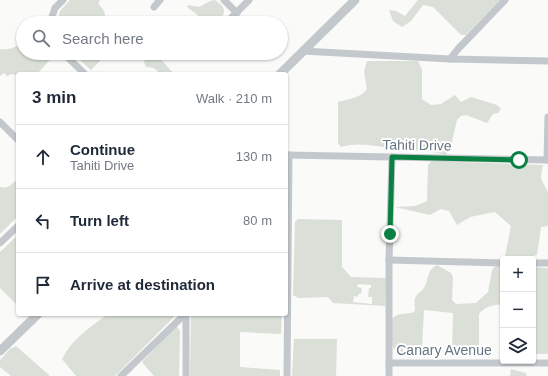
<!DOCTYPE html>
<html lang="en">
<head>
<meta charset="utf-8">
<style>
	body { margin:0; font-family:Arial,sans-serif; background:#f6f6f7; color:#1f2937 }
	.controls { position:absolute; right:12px; bottom:12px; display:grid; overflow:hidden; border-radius:4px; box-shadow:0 1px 3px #0004 }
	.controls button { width:36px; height:36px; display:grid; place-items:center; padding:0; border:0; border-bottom:1px solid #e0e1e3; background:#fff; color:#1f2937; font:20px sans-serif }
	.stop { position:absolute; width:12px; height:12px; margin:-9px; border:3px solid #0b8043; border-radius:50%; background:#fff }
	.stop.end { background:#0b8043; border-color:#fff; box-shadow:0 1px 4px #0008 }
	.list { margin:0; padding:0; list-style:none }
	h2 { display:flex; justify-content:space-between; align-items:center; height:52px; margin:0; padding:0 16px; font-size:17px }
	h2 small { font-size:13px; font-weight:400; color:#747a83 }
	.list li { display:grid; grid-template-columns:26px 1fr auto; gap:12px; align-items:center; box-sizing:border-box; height:64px; padding:0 16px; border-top:1px solid #e0e1e3 }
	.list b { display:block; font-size:15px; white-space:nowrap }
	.list p { margin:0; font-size:13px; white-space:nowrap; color:#747a83 }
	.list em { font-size:13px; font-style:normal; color:#747a83 }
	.icon { flex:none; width:22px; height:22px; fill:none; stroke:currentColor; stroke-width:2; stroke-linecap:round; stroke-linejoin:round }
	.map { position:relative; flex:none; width:548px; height:376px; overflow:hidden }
	.search { position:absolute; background:#fff; box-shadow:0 1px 3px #0004; left:16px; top:16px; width:272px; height:44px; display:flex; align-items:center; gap:10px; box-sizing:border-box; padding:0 14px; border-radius:22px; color:#747a83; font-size:15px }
	.panel { position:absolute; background:#fff; box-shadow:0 1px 3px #0004; left:16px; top:72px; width:272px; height:244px; border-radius:4px }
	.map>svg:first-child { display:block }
	.green { fill:#dadfd7; fill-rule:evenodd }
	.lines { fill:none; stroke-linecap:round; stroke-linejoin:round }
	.minor { stroke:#c3c8cc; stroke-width:7 }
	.tertiary { stroke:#c3c8cc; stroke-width:9 }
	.route { stroke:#0b8043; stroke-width:5 }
	.labels { text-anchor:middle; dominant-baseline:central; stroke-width:4; stroke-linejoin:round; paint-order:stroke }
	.street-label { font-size:14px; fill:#657683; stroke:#fff }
</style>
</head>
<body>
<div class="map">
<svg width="548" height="376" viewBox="0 0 548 376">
	<rect width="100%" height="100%" fill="#fafaf8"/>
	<g class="green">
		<path d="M70,0H100L98,4C105,10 106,14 104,23H57L60,11Z"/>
		<path d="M215,0C227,8 226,13 218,23H205L200,17L187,7L188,5L199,7L210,1Z"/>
		<path d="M418,0H500L466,35H461L433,7L423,5L411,21L402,27L393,21L389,10L396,11L405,16Z"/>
		<path d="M23,41V53H56L37,74H18V76L12,74L7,76L4,73L0,76V49C9,50 16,48 23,41Z"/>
		<path d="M72,53H108L91,70Z"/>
		<path d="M145,53H155L174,74H159C156,67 152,68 146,67L144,62Z"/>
		<path d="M367,61H418L422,70V99L431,105L441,104L455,95L461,102L471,97L497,105L501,109L498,113L493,114L487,123L466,115L461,116L457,120L451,146L446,155C428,150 409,150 390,148C373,146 358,142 341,147L338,143V102C348,99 361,98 367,89L364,72Z"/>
		<path d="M432,161L543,165L541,176L542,181L548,192V226L541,227L537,255L519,259L505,256L511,226L495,212L470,217L457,225L449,211L441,209L430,215L395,207L415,206L427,201L428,165Z"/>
		<path d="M18,179V216L0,234V187C8,189 12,184 18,179Z"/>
		<path d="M298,219L342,220V267L351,277L386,278L385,306L333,303L328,297L298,298L293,295L295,222ZM358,284L371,285V288H369L368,297H372V304L353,302L354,296L358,297V294H361L362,288L357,287Z"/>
		<path d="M18,235V306L0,288V252Z"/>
		<path d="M437,265L451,273L453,277L452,300L456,304L476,303L488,292L492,270L496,265L503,266V304C494,305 485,306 479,314V355L452,353L453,313L424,310L422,349L420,353L416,357C385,351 392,347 392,319C399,311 407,316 415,311C415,307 414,302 415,298C417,293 423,291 425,286C429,277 427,270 437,265Z"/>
		<path d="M533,267L548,268V354H533Z"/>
		<path d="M108,314H175L173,318L115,376H76L62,359C72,339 90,327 108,314Z"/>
		<path d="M191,314H282L281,334L240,332V367L280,370V376H190Z"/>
		<path d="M176,325L180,331L179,376H154L142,362Z"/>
		<path d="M294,339H337L336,376H292Z"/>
		<path d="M16,346L49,375V376H11L0,367V360L10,349Z"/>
		<path d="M511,369L526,373L527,376H510Z"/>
	</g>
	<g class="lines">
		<g class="minor">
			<path d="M224,0L237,13"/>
			<path d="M154,7L160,0"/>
			<path d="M50,23L55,8L63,0"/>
			<path d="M226,23L249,0"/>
			<path d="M303,51L450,59L548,61"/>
			<path d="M63,53L85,74"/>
			<path d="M450,59L458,49L505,0"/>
			<path d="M0,122L18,140"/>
			<path d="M286,155L548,160"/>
			<path d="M547,160L548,117"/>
			<path d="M0,243L18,226"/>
			<path d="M389,260L503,263"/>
			<path d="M533,263H548"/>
			<path d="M389,363H548"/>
			<path d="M121,376L185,314"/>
			<path d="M186,376V314"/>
			<path d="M287,376L289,155"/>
			<path d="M389,376V260L392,157"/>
		</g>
		<g class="tertiary">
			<path d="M280,74L355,0"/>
			<path d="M0,351L38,314"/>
		</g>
	</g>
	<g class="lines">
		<path class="route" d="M390,234L392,157L519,160"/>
	</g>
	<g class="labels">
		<g class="street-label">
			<text transform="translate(417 145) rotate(1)">Tahiti Drive</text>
			<text x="444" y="350">Canary Avenue</text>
		</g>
	</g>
</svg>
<div class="controls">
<button>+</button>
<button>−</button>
<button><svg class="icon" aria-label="layers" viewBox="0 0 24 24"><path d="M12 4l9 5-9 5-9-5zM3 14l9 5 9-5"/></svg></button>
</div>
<div class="stop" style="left:519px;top:160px"></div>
<div class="stop end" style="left:390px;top:234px"></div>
<div class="search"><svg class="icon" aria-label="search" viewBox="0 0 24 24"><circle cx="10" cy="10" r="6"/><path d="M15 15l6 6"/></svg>Search here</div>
<section class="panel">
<h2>3 min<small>Walk · 210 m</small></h2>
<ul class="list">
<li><svg class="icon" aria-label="ahead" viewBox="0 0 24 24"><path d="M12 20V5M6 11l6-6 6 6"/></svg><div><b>Continue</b><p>Tahiti Drive</p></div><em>130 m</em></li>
<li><svg class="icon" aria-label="left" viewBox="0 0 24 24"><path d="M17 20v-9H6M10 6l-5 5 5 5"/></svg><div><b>Turn left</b></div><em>80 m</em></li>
<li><svg class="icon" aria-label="arrive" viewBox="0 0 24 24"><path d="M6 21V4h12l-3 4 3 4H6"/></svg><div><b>Arrive at destination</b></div></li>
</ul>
</section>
</div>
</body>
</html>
